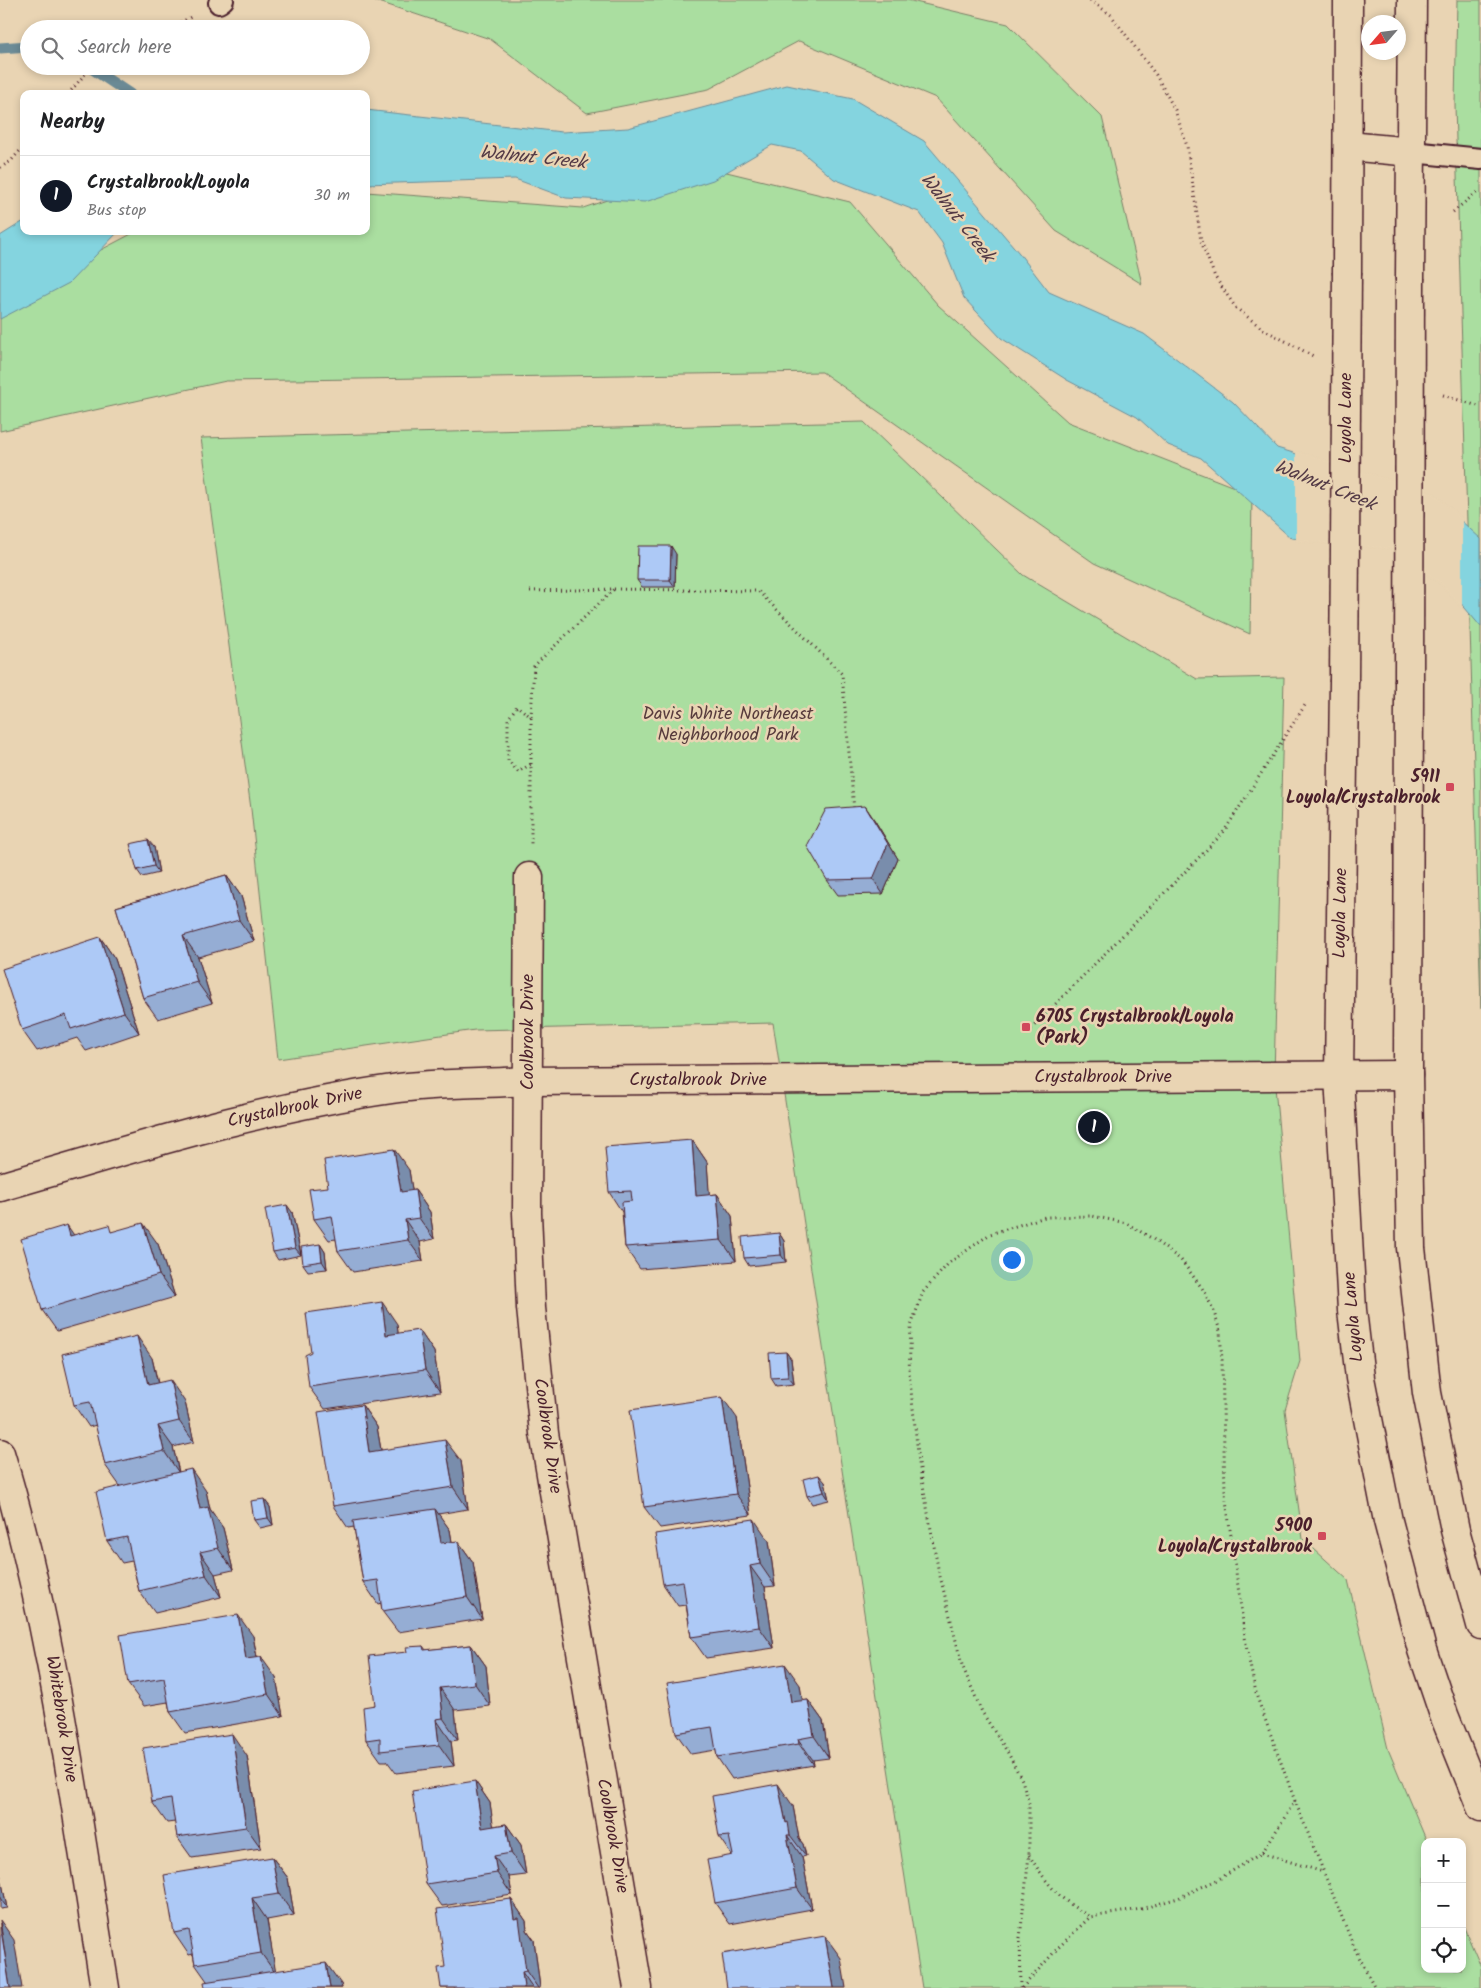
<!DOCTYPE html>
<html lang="en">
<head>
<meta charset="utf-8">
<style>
	body { margin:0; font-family:Kalam,sans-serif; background:#f2f2f2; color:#202124 }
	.controls { position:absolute; right:15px; bottom:15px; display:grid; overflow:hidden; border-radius:10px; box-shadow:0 2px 8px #0003 }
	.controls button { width:45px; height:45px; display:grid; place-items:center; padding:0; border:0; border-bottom:1px solid #e0e0e0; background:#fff; color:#202124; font:25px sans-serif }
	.compass { position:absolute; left:1361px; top:15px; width:45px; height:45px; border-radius:50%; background:#fff; box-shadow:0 2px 8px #0003; rotate:242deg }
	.you { position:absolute; left:1011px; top:1259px; width:18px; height:18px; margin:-12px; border:4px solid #fff; border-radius:50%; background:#1a73e8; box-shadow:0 0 0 8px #1a73e833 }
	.badge { display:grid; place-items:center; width:32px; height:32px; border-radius:50%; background:#111827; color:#fff; font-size:16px; font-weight:700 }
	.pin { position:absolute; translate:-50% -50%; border:2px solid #fff; box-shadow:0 1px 5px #0006 }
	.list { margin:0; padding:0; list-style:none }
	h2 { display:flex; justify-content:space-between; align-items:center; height:65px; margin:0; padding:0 20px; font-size:21px }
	h2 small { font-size:16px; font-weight:400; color:#757577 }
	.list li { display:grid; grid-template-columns:32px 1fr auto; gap:15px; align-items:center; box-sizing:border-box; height:80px; padding:0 20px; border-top:1px solid #e0e0e0 }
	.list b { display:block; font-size:19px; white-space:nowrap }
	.list p { margin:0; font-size:16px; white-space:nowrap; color:#757577 }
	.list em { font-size:16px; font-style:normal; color:#757577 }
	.icon { flex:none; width:28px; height:28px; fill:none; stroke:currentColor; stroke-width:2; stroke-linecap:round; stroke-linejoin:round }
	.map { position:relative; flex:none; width:1481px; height:1988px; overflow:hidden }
	.search { position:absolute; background:#fff; box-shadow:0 2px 8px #0003; left:20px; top:20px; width:350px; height:55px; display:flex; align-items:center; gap:12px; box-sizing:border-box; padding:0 18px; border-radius:28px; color:#757577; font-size:19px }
	.panel { position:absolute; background:#fff; box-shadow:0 2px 8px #0003; left:20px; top:90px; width:350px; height:145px; border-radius:10px }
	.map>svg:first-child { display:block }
	.green { fill:#aadea0; stroke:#7a7e66 }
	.water { fill:#84d4df; stroke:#6d8c97 }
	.pier { fill:#e9d4b3 }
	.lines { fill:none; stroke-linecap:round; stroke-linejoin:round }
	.stream { stroke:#6d8c97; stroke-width:11 }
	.service-casing { stroke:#4a1f2b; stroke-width:24 }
	.minor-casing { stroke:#4a1f2b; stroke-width:31 }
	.secondary-casing { stroke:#4a1f2b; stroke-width:31 }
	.path { stroke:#4a1f2b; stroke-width:3; stroke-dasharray:1 4; stroke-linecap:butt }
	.service { stroke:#e9d4b3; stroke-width:20 }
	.minor { stroke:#e9d4b3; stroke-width:28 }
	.secondary { stroke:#e9d4b3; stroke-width:28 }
	.secondary-bridge-casing { stroke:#4a1f2b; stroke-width:31; stroke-linecap:butt }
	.secondary-bridge { stroke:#e9d4b3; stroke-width:28 }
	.wall { fill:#95add4; stroke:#4a1f2b }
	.shaded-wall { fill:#798dac; stroke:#4a1f2b }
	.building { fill:#adc9f6; stroke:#4a1f2b }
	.poi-dot { fill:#d1495b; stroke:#e9d4b3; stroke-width:2 }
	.labels { text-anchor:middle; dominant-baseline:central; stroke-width:5; stroke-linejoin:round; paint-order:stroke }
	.street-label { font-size:18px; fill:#4a1f2b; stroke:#e9d4b3 }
	.park-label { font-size:18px; fill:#583c3d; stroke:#e9d4b3 }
	.poi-label { font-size:18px; font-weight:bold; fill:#4a1f2b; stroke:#e9d4b3; text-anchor:end }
	.water-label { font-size:19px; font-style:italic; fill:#533a46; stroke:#e9d4b3 }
</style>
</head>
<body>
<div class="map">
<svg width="1481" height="1988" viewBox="0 0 1481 1988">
	<rect width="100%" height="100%" fill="#e9d4b3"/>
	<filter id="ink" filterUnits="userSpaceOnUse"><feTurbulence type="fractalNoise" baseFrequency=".02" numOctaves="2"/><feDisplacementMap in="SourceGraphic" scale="10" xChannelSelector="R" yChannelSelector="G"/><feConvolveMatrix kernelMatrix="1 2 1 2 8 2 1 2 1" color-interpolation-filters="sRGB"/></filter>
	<g filter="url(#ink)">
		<g class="green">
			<path d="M373,0H907L1008,24L1102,117L1142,284L1056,231L936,98L799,41L709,89L587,113L490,39Z"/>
			<path d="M1457,0H1481V1008L1455,105Z"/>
			<path d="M706,167L850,202L938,305L1068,422L1252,494L1250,634L1094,563L822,372L226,381L0,431V303L137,231H366V192L583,208Z"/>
			<path d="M864,422L1023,575L1197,679L1284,677L1274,1076L1300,1361L1285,1410L1303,1539L1348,1580L1388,1749L1427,1842H1425V1969H1462V1923L1481,1967V1988H922L773,1023L475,1030L278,1059L251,809L201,438Z"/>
		</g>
		<g class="water">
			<path d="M787,85L853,99L924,141L1019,253L1049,292L1144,334L1233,402L1277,448L1434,496L1481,539V627L1443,582L1392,547L1291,538L1201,458L1168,445L1137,417L1067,380L1001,338L964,298L942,243L919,212L834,179L801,151L772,145L713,180L645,202L566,198L515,179L366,184V110L562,132L628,128Z"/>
			<path d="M24,221V231H119L69,283L0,319V236Z"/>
		</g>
		<path class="pier" d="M1296,451L1435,494L1462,519V608L1441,584L1392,549L1296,541Z"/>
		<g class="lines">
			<g class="stream">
				<path d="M0,48L29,46"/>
				<path d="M88,66L130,94"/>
			</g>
			<g class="service-casing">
				<g id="service">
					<path d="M219,3L223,0"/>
					<path d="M1412,152L1481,159"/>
				</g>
			</g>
			<g class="minor-casing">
				<g id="minor">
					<path d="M529,877L527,1213L531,1308L544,1433L638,1988"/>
					<path d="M0,1187C129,1150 258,1108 392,1089C436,1082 483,1084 527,1081L1408,1075"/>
					<path d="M0,1453C53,1627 75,1808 105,1988"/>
				</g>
			</g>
			<g class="secondary-casing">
				<g id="secondary">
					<path d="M1348,146L1412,152"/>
					<path d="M1347,272L1348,0"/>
					<path d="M1410,278L1412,0"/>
					<path d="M1344,682L1339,1076L1352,1310L1360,1378L1388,1521L1422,1650L1444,1715L1481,1807"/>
					<path d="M1409,682L1408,1075L1411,1248L1427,1393L1455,1530L1481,1625"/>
				</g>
			</g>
			<g class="path">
				<path d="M1090,0L1111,15L1156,75L1175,110L1187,146L1201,241L1215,277L1236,308L1263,329L1313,356"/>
				<path d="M167,29L191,17"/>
				<path d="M68,94L92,66"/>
				<path d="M0,168L11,161L24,146"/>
				<path d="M1453,212L1476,193L1481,192"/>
				<path d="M1443,395L1481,407"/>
				<path d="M614,589L758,591L842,674L854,810"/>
				<path d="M530,591L614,589L534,666L531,717L517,706L508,719V760L518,772L531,764V844"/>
				<path d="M531,764V717"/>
				<path d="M1031,1029L1223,833L1307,702"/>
				<path d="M1262,1853L1323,1872"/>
				<path d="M1029,1855C1049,1887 1058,1898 1090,1917"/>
				<path d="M1021,1988L1020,1938L1029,1855V1803L1022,1780L1008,1753L982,1712L962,1665L938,1568L919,1463L909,1372L911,1326L923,1292L949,1263L990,1234L1045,1217L1092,1216L1126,1223L1153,1239L1181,1260L1202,1288L1213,1309L1220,1331L1222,1360L1225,1493L1247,1651L1257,1697L1295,1801L1354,1947L1375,1988"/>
				<path d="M1022,1988L1058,1948L1090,1917L1141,1909L1178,1898L1219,1879L1262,1853L1295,1801"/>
			</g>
			<use href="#service" class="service"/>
			<use href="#minor" class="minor"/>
			<use href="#secondary" class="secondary"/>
			<g class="secondary-bridge-casing">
				<g id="secondary-bridge">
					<path d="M1344,682L1347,272"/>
					<path d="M1409,682L1410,278"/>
				</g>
			</g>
			<use href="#secondary-bridge" class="secondary-bridge"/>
		</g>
		<g class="wall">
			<path d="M676,554L675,587H642L637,580Z"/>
			<path d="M865,806L875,821L898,859L883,894L838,895L827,880Z"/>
			<path d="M154,847L159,873L142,877L137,870Z"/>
			<path d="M226,875L241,896L254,941L198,957L212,1003L158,1019L143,998L116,907Z"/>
			<path d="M100,937L115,959L139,1033L86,1051L77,1038L37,1051L22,1030Z"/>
			<path d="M692,1140L707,1162L709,1195L717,1194L732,1216L736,1261L640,1269L625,1247L622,1212L609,1192Z"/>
			<path d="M409,1170L412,1191L415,1190L430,1212L434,1239L420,1242L423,1261L353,1272L338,1251L336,1239L329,1240L314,1219L328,1187Z"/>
			<path d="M292,1212L301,1255L278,1260L273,1252Z"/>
			<path d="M113,1232L158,1244L175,1297L57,1331L42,1310L73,1235Z"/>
			<path d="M779,1233L784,1241L786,1262L749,1266L744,1258Z"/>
			<path d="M320,1244L325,1252L327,1269L308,1271L303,1264Z"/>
			<path d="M397,1324L398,1334L419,1330L434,1352L440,1392L325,1409L309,1387Z"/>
			<path d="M786,1352L791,1359L794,1384L776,1386L771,1378Z"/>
			<path d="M152,1358L158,1383L185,1402L194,1442L173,1447L179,1472L206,1491L210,1509L223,1528L233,1570L215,1574L221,1597L155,1613L139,1591L132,1561L122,1563L107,1541L120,1486L105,1465L96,1425L89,1427L74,1405Z"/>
			<path d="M362,1405L377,1427L381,1450L461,1461L468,1509L438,1514L450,1530L452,1542L458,1541L473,1562L482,1619L398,1632L382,1611L381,1603L378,1604L363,1582L354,1527L348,1528L333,1506Z"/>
			<path d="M737,1418L751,1515L660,1528L644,1507Z"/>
			<path d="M825,1482L829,1500L812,1504L807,1496Z"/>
			<path d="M264,1499L270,1507L273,1525L260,1528L254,1520Z"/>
			<path d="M769,1541L775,1586L765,1587L774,1648L706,1658L691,1637L686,1605L678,1606L663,1584Z"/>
			<path d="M253,1636L257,1657L276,1678L283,1716L185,1733L170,1712L168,1702L144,1706L128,1684Z"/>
			<path d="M471,1645L486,1666L490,1706L455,1710L458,1740L451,1741L454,1766L396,1773L387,1761H381L366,1740L375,1705L407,1652L423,1646L426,1650Z"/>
			<path d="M800,1685L802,1701L808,1700L823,1721L829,1758L813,1760L814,1765L732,1779L717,1757L716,1750L691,1754L676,1733Z"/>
			<path d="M247,1756L261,1848L192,1858L177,1837L175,1822L167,1823L152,1802Z"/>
			<path d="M475,1781L490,1803L493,1826L506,1824L521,1845L526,1875L509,1877L512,1895L442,1906L426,1884Z"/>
			<path d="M793,1806L799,1839L803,1844L806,1856L802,1857L812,1909L730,1924L715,1903L732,1856L719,1837Z"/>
			<path d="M272,1857L288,1878L294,1915L267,1920L275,1971L341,1984L342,1988H205L207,1981L195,1964L193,1954L189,1955L174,1933Z"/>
			<path d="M0,1873L7,1908L0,1909Z"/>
			<path d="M511,1899L526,1921L527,1930L534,1940L540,1988H441L445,1967Z"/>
		</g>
		<g class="shaded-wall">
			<path d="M671,546L676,554L675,587L670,580Z"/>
			<path d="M865,806L875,821L898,859L883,894L873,879Z"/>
			<path d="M148,840L154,847L159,873L154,866Z"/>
			<path d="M226,875L241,896L254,941L239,920Z"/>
			<path d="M183,936L198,957L212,1003L197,982Z"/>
			<path d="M100,937L115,959L139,1033L124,1012Z"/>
			<path d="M692,1140L707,1162L711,1217L696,1196Z"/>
			<path d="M394,1149L409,1170L416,1214L401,1192Z"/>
			<path d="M415,1190L430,1212L434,1239L419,1218Z"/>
			<path d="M717,1194L732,1216L736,1261L721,1240Z"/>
			<path d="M287,1205L292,1212L301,1255L295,1248Z"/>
			<path d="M405,1220L420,1242L423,1261L408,1240Z"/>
			<path d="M143,1223L158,1244L175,1297L159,1275Z"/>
			<path d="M67,1225L82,1247L70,1236Z"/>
			<path d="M779,1233L784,1241L786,1262L781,1255Z"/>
			<path d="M320,1244L325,1252L327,1269L322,1261Z"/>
			<path d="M382,1302L397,1324L401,1357L386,1335Z"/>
			<path d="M419,1330L434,1352L440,1392L425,1370Z"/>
			<path d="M137,1336L152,1358L163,1407L148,1385Z"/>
			<path d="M786,1352L791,1359L794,1384L788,1377Z"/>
			<path d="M170,1380L185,1402L194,1442L179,1421Z"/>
			<path d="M722,1397L737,1418L751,1515L736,1494Z"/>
			<path d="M362,1405L377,1427L385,1473L369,1452Z"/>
			<path d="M158,1426L173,1447L179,1473L164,1451Z"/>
			<path d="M445,1440L461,1461L468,1509L453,1487Z"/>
			<path d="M191,1469L206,1491L210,1509L223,1528L233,1570L218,1548L200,1509Z"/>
			<path d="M819,1475L825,1482L829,1500L824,1492Z"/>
			<path d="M264,1499L270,1507L273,1525L268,1518Z"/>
			<path d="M435,1509L450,1530L456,1565L441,1543Z"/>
			<path d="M754,1519L769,1541L775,1586L760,1564Z"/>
			<path d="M458,1541L473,1562L482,1619L467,1597Z"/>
			<path d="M200,1552L215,1574L221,1597L206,1575Z"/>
			<path d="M750,1566L765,1587L774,1648L759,1627Z"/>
			<path d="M238,1615L253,1636L261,1681L246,1659Z"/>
			<path d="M471,1645L486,1666L490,1706L475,1684Z"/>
			<path d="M261,1657L276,1678L283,1716L268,1694Z"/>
			<path d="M785,1664L800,1685L806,1724L791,1702Z"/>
			<path d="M440,1688L455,1710L458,1740L443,1718Z"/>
			<path d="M808,1700L823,1721L829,1758L814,1736Z"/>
			<path d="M436,1719L451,1741L454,1766L439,1745Z"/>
			<path d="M232,1734L247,1756L261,1848L246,1827Z"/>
			<path d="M798,1739L813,1760L814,1765L799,1744Z"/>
			<path d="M475,1781L490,1803L497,1849L482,1828Z"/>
			<path d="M778,1784L793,1806L799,1839L803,1844L806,1856L790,1835L786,1823Z"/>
			<path d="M506,1824L521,1845L526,1875L511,1853Z"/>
			<path d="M787,1835L802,1857L812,1909L797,1888Z"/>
			<path d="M494,1856L509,1877L512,1895L497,1873Z"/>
			<path d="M272,1857L288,1878L294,1915L279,1894Z"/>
			<path d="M0,1873L7,1908L0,1898Z"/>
			<path d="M252,1898L267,1920L276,1974L261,1953Z"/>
			<path d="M511,1899L526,1921L527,1930L534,1940L540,1988H538L526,1971L514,1919Z"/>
			<path d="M0,1920L14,1940L22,1988H10Z"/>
			<path d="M825,1936L841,1958L846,1988H834Z"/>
			<path d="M326,1963L341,1984L342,1988H330Z"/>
			<path d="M522,1972L533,1988H524Z"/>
		</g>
		<g class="building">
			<path d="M638,546H671L670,580H637Z"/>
			<path d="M865,806L888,844L873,879L827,880L807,846L826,809Z"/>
			<path d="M148,840L154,866L137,870L130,844Z"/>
			<path d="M226,875L239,920L183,936L197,982L143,998L116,907Z"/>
			<path d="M100,937L124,1012L71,1029L66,1015L22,1030L2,969Z"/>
			<path d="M692,1140L696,1196L717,1194L721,1240L625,1247L622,1202L632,1201L631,1191L609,1192L605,1147Z"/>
			<path d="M394,1149L401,1192L415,1190L419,1218L405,1220L408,1240L338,1251L332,1216L314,1219L309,1189L328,1187L324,1160Z"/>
			<path d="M287,1205L295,1248L273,1252L265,1209Z"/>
			<path d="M143,1223L159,1275L42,1310L21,1239L67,1225L70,1236L109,1225L111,1232Z"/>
			<path d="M779,1233L781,1255L744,1258L742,1237Z"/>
			<path d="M320,1244L322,1261L303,1264L301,1247Z"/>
			<path d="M382,1302L386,1335L419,1330L425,1370L309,1387L305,1355L311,1352L306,1313Z"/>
			<path d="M137,1336L148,1385L170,1380L179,1421L158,1426L164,1451L105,1465L90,1402L74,1405L62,1354Z"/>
			<path d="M786,1352L788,1377L771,1378L769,1353Z"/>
			<path d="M722,1397L736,1494L644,1507L630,1410Z"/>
			<path d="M362,1405L369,1452L445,1440L453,1487L333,1506L318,1412Z"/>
			<path d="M191,1469L200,1509L208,1507L218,1548L200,1552L206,1575L139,1591L127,1537L107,1541L96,1492Z"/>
			<path d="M819,1475L824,1492L807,1496L803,1479Z"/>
			<path d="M264,1499L268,1518L254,1520L251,1501Z"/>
			<path d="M435,1509L441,1543L458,1541L467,1597L382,1611L378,1580L363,1582L353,1521Z"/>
			<path d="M754,1519L760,1564L750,1566L759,1627L691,1637L683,1581L663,1584L655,1534Z"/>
			<path d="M238,1615L246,1659L261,1657L268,1694L170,1712L164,1678L128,1684L120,1635Z"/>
			<path d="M471,1645L475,1684L440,1688L443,1718L436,1719L439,1745L380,1751V1738L366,1740L363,1707L375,1705L369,1656L407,1652L406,1647L423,1646L424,1650Z"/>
			<path d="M785,1664L791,1702L808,1700L814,1736L798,1739L799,1744L717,1757L712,1727L676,1733L667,1683Z"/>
			<path d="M232,1734L246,1827L177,1837L171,1799L152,1802L143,1748Z"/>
			<path d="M475,1781L482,1828L506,1824L511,1853L494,1856L497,1873L426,1884L412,1791Z"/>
			<path d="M778,1784L786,1823L788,1822L790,1835H787L797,1888L715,1903L707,1860L733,1855L729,1836L719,1837L712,1796Z"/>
			<path d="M272,1857L279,1894L252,1898L261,1953L195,1964L189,1930L174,1933L164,1875Z"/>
			<path d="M511,1899L514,1919L519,1918L526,1971L522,1972L524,1988H441L438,1968L445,1967L437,1909Z"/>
			<path d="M0,1923L10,1988H0Z"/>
			<path d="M825,1936L834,1988H727L722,1954Z"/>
			<path d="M326,1963L330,1988H205L204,1982Z"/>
		</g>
	</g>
	<g class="poi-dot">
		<rect x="1445" y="782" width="10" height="10" rx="2.5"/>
		<rect x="1021" y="1022" width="10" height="10" rx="2.5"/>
		<rect x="1317" y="1531" width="10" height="10" rx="2.5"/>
	</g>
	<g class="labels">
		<g class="street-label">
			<text transform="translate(1346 418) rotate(-90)">Loyola Lane</text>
			<text transform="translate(1341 913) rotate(-89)">Loyola Lane</text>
			<text transform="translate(528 1032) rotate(-90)">Coolbrook Drive</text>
			<text x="1103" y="1077">Crystalbrook Drive</text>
			<text x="698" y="1080">Crystalbrook Drive</text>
			<text transform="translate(295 1108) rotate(-12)">Crystalbrook Drive</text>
			<text transform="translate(1354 1317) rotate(-95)">Loyola Lane</text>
			<text transform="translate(547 1436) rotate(82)">Coolbrook Drive</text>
			<text transform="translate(61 1719) rotate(81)">Whitebrook Drive</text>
			<text transform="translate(612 1836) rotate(80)">Coolbrook Drive</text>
		</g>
		<g class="park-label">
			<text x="728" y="714">Davis White Northeast<tspan x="728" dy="21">Neighborhood Park</tspan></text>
		</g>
		<g class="poi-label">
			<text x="1440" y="777">5911<tspan x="1440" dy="21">Loyola/Crystalbrook</tspan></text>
			<text x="1036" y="1017" text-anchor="start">6705 Crystalbrook/Loyola<tspan x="1036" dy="21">(Park)</tspan></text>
			<text x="1312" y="1526">5900<tspan x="1312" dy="21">Loyola/Crystalbrook</tspan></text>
		</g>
		<g class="water-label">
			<text transform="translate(533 158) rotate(6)">Walnut Creek</text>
			<text transform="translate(957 218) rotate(52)">Walnut Creek</text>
			<text transform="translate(1325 486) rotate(22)">Walnut Creek</text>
		</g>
	</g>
</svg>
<div class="controls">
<button>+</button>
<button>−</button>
<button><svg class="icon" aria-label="locate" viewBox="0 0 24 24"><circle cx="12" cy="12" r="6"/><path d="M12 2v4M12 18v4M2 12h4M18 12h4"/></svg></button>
</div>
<svg class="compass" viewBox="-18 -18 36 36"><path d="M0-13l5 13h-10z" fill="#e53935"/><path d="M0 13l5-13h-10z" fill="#757577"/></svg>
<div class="you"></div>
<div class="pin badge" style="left:1094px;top:1127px">1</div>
<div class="search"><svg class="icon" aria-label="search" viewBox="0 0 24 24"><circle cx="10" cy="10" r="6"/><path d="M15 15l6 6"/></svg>Search here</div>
<section class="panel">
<h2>Nearby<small></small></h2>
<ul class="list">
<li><span class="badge">1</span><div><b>Crystalbrook/Loyola</b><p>Bus stop</p></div><em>30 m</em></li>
</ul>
</section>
</div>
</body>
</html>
